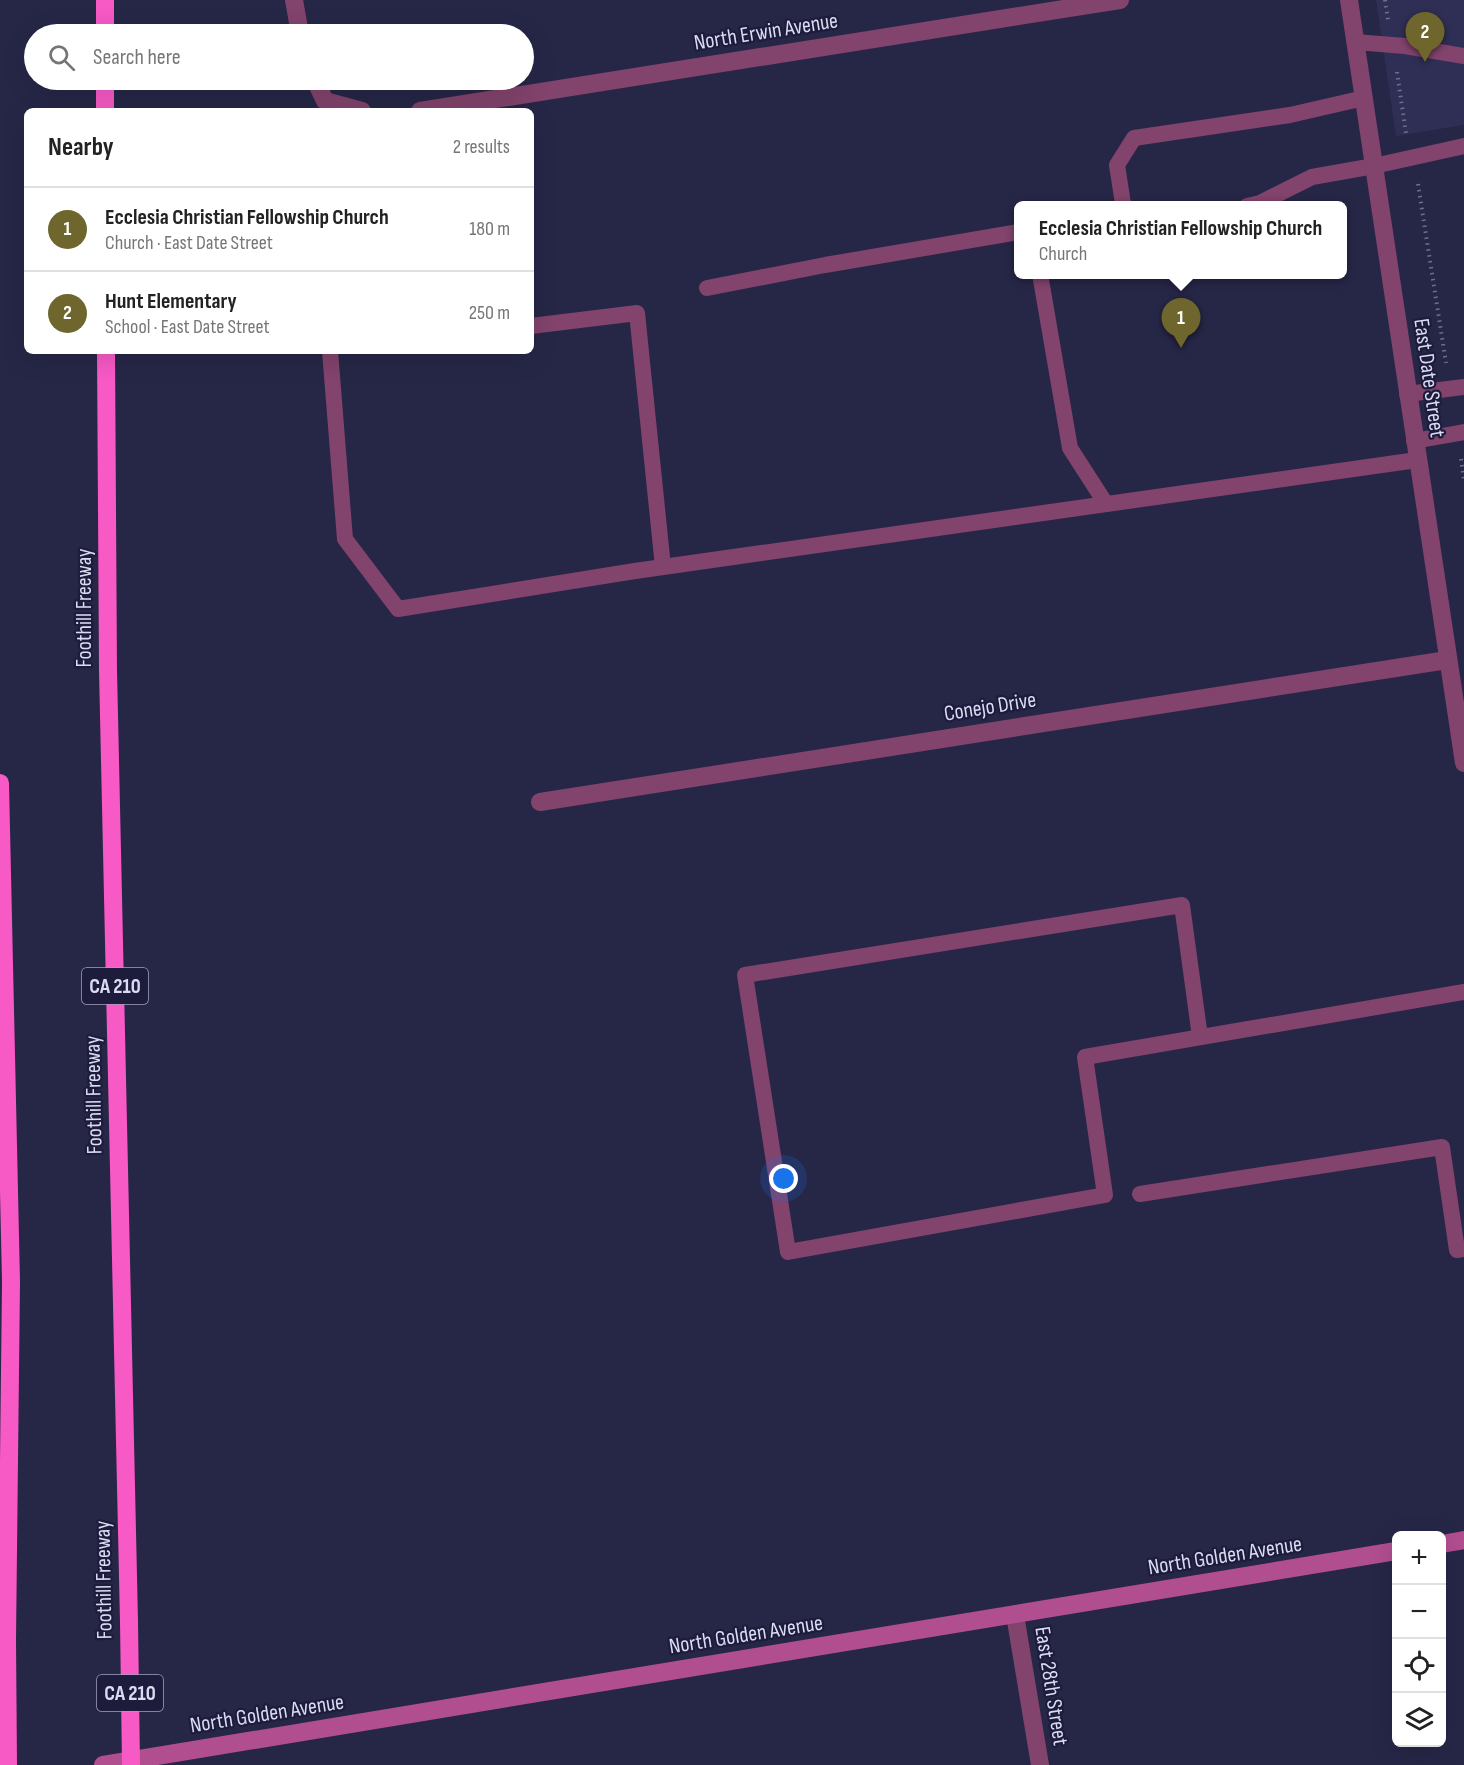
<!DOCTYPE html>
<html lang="en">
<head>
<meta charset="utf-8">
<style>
	body { margin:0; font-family:"Sofia Sans Condensed",sans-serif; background:#f2f2f2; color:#222 }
	.controls { position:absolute; right:18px; bottom:18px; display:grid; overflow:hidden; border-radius:9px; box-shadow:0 6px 24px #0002 }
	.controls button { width:54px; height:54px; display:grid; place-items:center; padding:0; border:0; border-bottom:2px solid #e0e0e0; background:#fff; color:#222; font:30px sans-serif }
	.you { position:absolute; left:784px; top:1179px; width:21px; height:21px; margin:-15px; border:4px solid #fff; border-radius:50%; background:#1a73e8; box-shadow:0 0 0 9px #1a73e833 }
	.badge { display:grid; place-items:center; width:39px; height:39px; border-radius:50%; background:#6e662d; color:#fff; font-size:20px; font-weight:700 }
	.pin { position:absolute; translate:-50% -50px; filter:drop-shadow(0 2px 3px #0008) }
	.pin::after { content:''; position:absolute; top:32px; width:21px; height:18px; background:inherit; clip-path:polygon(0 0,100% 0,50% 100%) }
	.popup { position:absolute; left:1014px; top:201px; width:333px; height:78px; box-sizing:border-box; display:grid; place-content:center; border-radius:9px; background:#fff; filter:drop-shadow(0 2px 4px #0005); font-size:20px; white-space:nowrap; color:#767676 }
	.popup b { font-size:22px; color:#222 }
	.popup::after { content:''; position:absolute; left:50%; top:100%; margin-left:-12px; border:12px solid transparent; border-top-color:#fff }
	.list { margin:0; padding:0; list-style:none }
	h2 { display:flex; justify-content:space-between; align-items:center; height:78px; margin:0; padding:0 24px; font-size:26px }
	h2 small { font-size:20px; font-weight:400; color:#767676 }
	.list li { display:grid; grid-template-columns:39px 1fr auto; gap:18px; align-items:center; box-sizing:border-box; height:84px; padding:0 24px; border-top:2px solid #e0e0e0 }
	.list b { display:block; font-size:22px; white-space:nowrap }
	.list p { margin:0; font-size:20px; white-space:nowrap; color:#767676 }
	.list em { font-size:20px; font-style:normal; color:#767676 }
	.icon { flex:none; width:33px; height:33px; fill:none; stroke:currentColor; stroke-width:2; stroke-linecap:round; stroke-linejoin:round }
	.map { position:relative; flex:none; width:1464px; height:1765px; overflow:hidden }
	.search { position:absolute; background:#fff; box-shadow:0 6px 24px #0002; left:24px; top:24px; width:510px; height:66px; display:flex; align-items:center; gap:15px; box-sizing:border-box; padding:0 21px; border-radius:33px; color:#767676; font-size:22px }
	.panel { position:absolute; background:#fff; box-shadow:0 6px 24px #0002; left:24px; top:108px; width:510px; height:246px; border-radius:9px }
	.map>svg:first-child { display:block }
	.built { fill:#2f2f56 }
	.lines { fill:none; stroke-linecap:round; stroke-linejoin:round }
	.path { stroke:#6f6f8c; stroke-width:4; stroke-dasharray:1.5 4.5; stroke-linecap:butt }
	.lane { stroke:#82436c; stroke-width:16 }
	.street { stroke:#82436c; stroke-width:18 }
	.secondary { stroke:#b14e90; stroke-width:18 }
	.highway { stroke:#f759c5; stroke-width:18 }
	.highway-bridge { stroke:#f759c5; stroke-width:18 }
	.labels { text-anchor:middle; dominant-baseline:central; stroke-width:4.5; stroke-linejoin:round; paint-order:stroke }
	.shield { fill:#1d1c3c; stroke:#a2a2bb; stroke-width:1.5 }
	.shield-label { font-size:21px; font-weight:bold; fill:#dbdcf2 }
	.street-label { font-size:22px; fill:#dbdcf2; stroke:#1d1c3c }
</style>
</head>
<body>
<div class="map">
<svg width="1464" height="1765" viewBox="0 0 1464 1765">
	<rect width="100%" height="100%" fill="#262647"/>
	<path class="built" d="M1376,0H1464V125L1396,136Z"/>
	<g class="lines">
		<g class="path">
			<path d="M1385,0L1388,20"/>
			<path d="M1397,72L1406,133"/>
			<path d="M1418,184L1446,363"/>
			<path d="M1461,459L1464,480"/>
		</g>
		<g class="lane">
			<path d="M1355,42L1405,46L1464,56"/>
			<path d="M1125,206L1123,204L1117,165L1134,138L1290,115L1364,98"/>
			<path d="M1247,206L1260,203L1312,177L1374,166L1464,146"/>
			<path d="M1040,274L1070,448L1106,504"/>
			<path d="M707,288L825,265L1019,232"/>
			<path d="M531,326L637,313L663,567"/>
			<path d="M330,351L345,539L398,609L635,571L1417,460"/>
			<path d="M1407,394L1464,387"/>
			<path d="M1414,441L1464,432"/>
			<path d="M1200,1037L1182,905L745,975L788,1252L1105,1195L1085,1057L1464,992"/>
			<path d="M1140,1194L1442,1147L1457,1250L1464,1249"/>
		</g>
		<g class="street">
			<path d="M294,0L300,34"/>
			<path d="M1349,0L1464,763"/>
			<path d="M315,80L325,101L362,111"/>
			<path d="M420,111L1120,0"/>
			<path d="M540,802L1447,660"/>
			<path d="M1015,1615L1040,1765"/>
		</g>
		<g class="secondary">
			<path d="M1442,1544L1464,1540"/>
			<path d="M103,1765L1396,1551"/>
		</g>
		<g class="highway">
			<path d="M105,34V0"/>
			<path d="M105,80V111"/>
			<path d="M106,351L108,670L129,1622"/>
			<path d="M0,783L11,1282L7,1640L8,1765"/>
		</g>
		<path class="highway-bridge" d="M129,1622L131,1765"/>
	</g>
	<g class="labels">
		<g class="shield">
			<rect x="82" y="968" width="66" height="36" rx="4.5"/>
			<rect x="97" y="1675" width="66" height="36" rx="4.5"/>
		</g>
		<g class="shield-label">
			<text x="115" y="986">CA 210</text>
			<text x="130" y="1693">CA 210</text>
		</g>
		<g class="street-label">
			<text transform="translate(766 32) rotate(-9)">North Erwin Avenue</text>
			<text transform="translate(1429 378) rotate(82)">East Date Street</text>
			<text transform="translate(84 608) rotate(-90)">Foothill Freeway</text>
			<text transform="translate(990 707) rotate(-9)">Conejo Drive</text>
			<text transform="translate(94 1095) rotate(-91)">Foothill Freeway</text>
			<text transform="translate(1225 1556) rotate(-9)">North Golden Avenue</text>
			<text transform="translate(104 1580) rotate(-91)">Foothill Freeway</text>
			<text transform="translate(746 1635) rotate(-9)">North Golden Avenue</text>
			<text transform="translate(1051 1686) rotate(81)">East 28th Street</text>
			<text transform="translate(267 1714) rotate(-9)">North Golden Avenue</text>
		</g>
	</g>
</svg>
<div class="controls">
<button>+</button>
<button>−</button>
<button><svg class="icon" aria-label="locate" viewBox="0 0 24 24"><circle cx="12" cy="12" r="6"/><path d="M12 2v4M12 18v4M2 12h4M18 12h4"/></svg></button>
<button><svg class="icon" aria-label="layers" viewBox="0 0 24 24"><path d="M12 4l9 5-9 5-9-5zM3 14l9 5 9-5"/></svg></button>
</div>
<div class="you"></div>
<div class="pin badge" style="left:1181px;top:348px">1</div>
<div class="popup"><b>Ecclesia Christian Fellowship Church</b>Church</div>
<div class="pin badge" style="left:1425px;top:62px">2</div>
<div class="search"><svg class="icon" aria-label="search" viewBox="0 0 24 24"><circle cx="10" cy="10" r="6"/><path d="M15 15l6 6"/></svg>Search here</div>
<section class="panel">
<h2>Nearby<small>2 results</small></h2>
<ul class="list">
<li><span class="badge">1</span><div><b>Ecclesia Christian Fellowship Church</b><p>Church · East Date Street</p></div><em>180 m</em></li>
<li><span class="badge">2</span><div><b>Hunt Elementary</b><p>School · East Date Street</p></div><em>250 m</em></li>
</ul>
</section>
</div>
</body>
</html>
